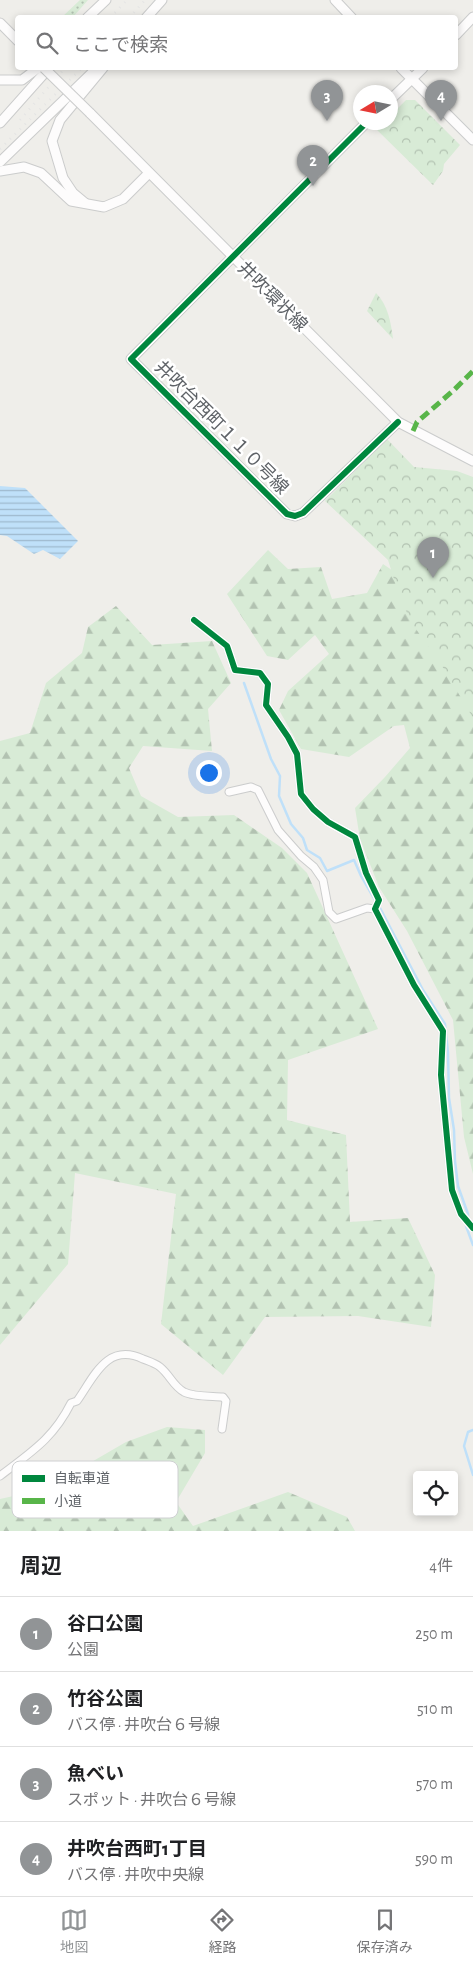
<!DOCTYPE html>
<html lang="ja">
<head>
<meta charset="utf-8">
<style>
	body { margin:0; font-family:"Alegreya Sans","Noto Sans JP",sans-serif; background:#f6f6f6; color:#202124 }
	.controls { position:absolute; right:15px; bottom:15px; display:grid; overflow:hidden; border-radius:5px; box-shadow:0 2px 8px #0003 }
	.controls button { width:45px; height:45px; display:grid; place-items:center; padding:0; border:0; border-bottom:1px solid #e0e0e0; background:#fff; color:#202124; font:25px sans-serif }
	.compass { position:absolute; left:353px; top:85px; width:45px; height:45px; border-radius:50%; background:#fff; box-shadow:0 2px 8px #0003; rotate:260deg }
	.you { position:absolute; left:208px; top:772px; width:18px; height:18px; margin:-12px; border:4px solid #fff; border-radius:50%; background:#1a73e8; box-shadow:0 0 0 8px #1a73e833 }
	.badge { display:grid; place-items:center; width:32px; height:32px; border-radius:50%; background:#919496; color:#fff; font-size:16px; font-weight:700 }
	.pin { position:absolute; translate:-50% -41px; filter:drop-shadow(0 1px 2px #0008) }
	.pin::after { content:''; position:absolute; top:26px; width:18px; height:15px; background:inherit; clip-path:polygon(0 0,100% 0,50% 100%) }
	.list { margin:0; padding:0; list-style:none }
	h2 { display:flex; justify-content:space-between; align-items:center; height:65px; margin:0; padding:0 20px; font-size:21px }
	h2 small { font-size:16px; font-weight:400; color:#757577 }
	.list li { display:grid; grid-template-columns:32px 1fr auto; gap:15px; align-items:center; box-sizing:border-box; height:75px; padding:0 20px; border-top:1px solid #e0e0e0 }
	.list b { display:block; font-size:19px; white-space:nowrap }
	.list p { margin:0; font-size:16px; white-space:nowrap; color:#757577 }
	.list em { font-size:16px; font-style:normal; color:#757577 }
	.icon { flex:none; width:28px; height:28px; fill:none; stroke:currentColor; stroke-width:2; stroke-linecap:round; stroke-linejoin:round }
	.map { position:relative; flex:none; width:473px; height:1531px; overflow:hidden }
	.search { position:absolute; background:#fff; box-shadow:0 2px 8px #0003; left:15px; right:15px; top:15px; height:55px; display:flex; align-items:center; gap:12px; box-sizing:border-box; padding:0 18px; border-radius:5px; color:#757577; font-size:19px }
	.sheet { height:365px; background:#fff }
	nav { display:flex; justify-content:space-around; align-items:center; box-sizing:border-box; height:70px; border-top:1px solid #e0e0e0; background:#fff; font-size:14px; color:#757577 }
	nav a { display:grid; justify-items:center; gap:2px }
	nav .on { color:#919496 }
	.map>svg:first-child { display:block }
	.forest { fill:url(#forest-firs) }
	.park { fill:url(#park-crowns) }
	.garden { fill:url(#garden-dots) }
	.water { fill:url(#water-rules) }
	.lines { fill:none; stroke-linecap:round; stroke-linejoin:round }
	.stream { stroke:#bfe0f9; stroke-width:2.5 }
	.minor-casing { stroke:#cbcccc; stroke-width:9 }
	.tertiary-casing { stroke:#cbcccc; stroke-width:11 }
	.minor { stroke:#fdfcfc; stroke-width:7 }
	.tertiary { stroke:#fdfcfc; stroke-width:9 }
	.rail { stroke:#e4e4e4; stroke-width:2.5; stroke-dasharray:1 6; stroke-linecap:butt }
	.tertiary-bridge-casing { stroke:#cbcccc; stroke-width:11; stroke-linecap:butt }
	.tertiary-bridge { stroke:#fdfcfc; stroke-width:9 }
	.quiet { stroke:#58b549; stroke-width:5; stroke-dasharray:10 5; stroke-linecap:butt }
	.cycleway-casing { stroke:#fff; stroke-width:9 }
	.cycleway { stroke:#00873e; stroke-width:6 }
	.labels { text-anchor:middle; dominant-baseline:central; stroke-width:5; stroke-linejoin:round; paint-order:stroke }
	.street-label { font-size:18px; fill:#5f6368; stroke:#fff }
	.key { fill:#fff; stroke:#cfd0d2; stroke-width:1 }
	.key-label { font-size:14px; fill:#5f6368 }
</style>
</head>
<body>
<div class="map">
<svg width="473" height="1531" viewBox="0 0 473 1531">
	<defs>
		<pattern id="forest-firs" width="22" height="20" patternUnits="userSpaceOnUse" patternTransform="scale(1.25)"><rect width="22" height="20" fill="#d8ebd6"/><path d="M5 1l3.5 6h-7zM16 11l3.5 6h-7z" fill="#b2c2b1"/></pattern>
		<pattern id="park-crowns" width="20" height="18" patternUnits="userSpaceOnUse" patternTransform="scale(1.25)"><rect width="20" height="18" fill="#d8ebd6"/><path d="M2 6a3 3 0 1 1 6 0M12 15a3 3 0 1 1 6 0" fill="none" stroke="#b2c2b1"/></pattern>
		<pattern id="garden-dots" width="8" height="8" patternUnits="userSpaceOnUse" patternTransform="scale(1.25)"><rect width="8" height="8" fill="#d8ebd6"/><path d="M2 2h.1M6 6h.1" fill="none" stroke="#b2c2b1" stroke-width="1.8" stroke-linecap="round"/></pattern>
		<pattern id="water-rules" width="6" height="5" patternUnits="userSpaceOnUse" patternTransform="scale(1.25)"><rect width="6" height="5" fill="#bfe0f9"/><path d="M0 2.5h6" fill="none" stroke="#9eb9cd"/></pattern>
	</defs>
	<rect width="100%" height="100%" fill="#efeeea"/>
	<g class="forest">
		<path d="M268,550L288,569L321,567L332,599L367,593L383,564L415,586L473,648V1174L464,1137L453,1020L407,931L379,887L360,839L355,808L385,777L410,748L404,725L394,726L349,757L301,749L279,710L288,691L329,654L315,635L288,660L267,656L227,594Z"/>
		<path d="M116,606L152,645L212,641L231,683L208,709L212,751L143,746L129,768L141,796L178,817L234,815L282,848L307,873L378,1029L288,1060L287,1120L346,1135L350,1222L408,1218L435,1275L431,1327L358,1316L265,1317L223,1375L161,1324L176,1194L75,1173L68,1264L0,1345V741L30,733L46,683L82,653L88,627Z"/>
		<path d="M167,1427L205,1430V1453L176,1502L193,1526L288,1492L347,1517L355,1531H0V1499L45,1489L126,1442Z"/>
	</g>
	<g class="park">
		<path d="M406,100H415L460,145L444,164L443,171L433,185L376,129L383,123L390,122L391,115Z"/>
		<path d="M376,293C388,305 391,323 393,339L367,311Z"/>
		<path d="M387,439L414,467L457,471L473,477V718L444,669L411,622L399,595L388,560L325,501Z"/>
	</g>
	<path class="garden" d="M80,0H88L73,17H62Z"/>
	<path class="water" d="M0,486L25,488L78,541L60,559L43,550L34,554L7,536L0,535Z"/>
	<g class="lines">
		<g class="stream">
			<path d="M244,683L271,759L280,776L279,796L291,824L303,838L307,850L320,858L327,871L354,860L361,876L376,902"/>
			<path d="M379,906L423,990L445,1024L448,1053L449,1098L454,1130L455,1161L458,1186L468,1214V1218"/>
			<path d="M467,1223L466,1226L473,1245"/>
			<path d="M473,1430L468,1432L464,1446L473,1475"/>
		</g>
		<g class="minor-casing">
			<g id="minor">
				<path d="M194,620L227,646L235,670L260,673L268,684L266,705L288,737L297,754L301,794L313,809L328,822L355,837L366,873L379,900L375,909L414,985L443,1031L441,1075L452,1190L461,1214L473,1228"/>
				<path d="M229,792L251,787L258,790L278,830L301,856L314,867L323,880L329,912L336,919L367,908L375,909"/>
				<path d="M0,1476C31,1452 53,1439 71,1403L77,1401C94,1377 107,1342 143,1359C148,1361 155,1363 160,1367C170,1375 173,1386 184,1392C194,1397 211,1396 223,1397L226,1401L222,1429"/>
			</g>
		</g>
		<g class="tertiary-casing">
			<g id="tertiary">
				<path d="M335,0L352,18"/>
				<path d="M87,18L106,0"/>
				<path d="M146,18L162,0"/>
				<path d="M0,23L18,41"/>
				<path d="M456,35L473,17"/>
				<path d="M401,68L473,140"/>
				<path d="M0,80H22L38,68"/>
				<path d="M390,100L423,68"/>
				<path d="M90,113L398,422L473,461"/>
				<path d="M367,122L131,359L287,514L295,516L303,513L398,422"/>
				<path d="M0,123L49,68"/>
				<path d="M0,162L97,68"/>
				<path d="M0,171L24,167L41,173L71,201L104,207L123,199L149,173"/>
				<path d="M85,203L73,193L63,178L52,141L60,120L103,68"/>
			</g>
		</g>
		<use href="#minor" class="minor"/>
		<use href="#tertiary" class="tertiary"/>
		<g class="rail">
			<path d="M110,18L127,0"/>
			<path d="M129,18L145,0"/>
			<path d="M20,120L65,68"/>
			<path d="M0,149L82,68"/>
		</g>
		<g class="tertiary-bridge-casing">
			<path id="tertiary-bridge" d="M44,68L90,113"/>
		</g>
		<use href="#tertiary-bridge" class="tertiary-bridge"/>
		<path class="quiet" d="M413,431L417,422L454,390L473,371"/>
		<g class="cycleway-casing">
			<g id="cycleway">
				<path d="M367,122L131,359L287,514L295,516L303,513L398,422"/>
				<path d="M194,620L227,646L235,670L260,673L268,684L266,705L288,737L297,754L301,794L313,809L328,822L355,837L366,873L379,900L375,909L414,985L443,1031L441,1075L452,1190L461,1214L473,1228"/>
			</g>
		</g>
		<use href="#cycleway" class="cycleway"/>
	</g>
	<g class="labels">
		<g class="street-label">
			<text transform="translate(272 297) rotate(45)">井吹環状線</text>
			<text transform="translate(221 428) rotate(45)">井吹台西町１１０号線</text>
		</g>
	</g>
	<rect x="12" y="1461" width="166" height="57" rx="8" class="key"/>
	<rect x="22" y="1475" width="23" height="7" fill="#00873e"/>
	<rect x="22" y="1498" width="23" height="6" fill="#58b549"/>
	<g class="key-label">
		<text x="54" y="1483">自転車道</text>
		<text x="54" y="1506">小道</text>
	</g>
</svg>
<div class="controls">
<button><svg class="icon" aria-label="locate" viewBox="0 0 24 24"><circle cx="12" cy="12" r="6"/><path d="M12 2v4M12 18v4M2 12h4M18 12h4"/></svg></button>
</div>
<svg class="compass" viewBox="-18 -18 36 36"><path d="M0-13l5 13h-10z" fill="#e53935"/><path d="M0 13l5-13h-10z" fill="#757577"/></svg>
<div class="you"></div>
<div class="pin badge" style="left:433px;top:578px">1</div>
<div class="pin badge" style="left:313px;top:186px">2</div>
<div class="pin badge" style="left:327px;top:121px">3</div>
<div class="pin badge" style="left:441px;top:121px">4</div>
<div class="search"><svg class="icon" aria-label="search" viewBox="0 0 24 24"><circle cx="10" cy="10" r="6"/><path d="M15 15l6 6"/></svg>ここで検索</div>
</div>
<section class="sheet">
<h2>周辺<small>4件</small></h2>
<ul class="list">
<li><span class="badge">1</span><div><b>谷口公園</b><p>公園</p></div><em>250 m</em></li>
<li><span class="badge">2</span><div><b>竹谷公園</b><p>バス停 · 井吹台６号線</p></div><em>510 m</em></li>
<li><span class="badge">3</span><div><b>魚べい</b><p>スポット · 井吹台６号線</p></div><em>570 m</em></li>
<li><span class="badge">4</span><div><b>井吹台西町1丁目</b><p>バス停 · 井吹中央線</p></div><em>590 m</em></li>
</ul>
</section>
<nav>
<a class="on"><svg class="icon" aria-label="map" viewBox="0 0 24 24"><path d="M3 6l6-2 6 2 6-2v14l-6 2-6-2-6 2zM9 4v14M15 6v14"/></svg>地図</a>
<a><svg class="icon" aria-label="directions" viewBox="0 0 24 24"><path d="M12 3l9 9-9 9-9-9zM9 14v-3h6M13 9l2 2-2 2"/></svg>経路</a>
<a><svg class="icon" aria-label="saved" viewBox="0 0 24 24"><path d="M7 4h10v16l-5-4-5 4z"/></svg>保存済み</a>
</nav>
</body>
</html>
